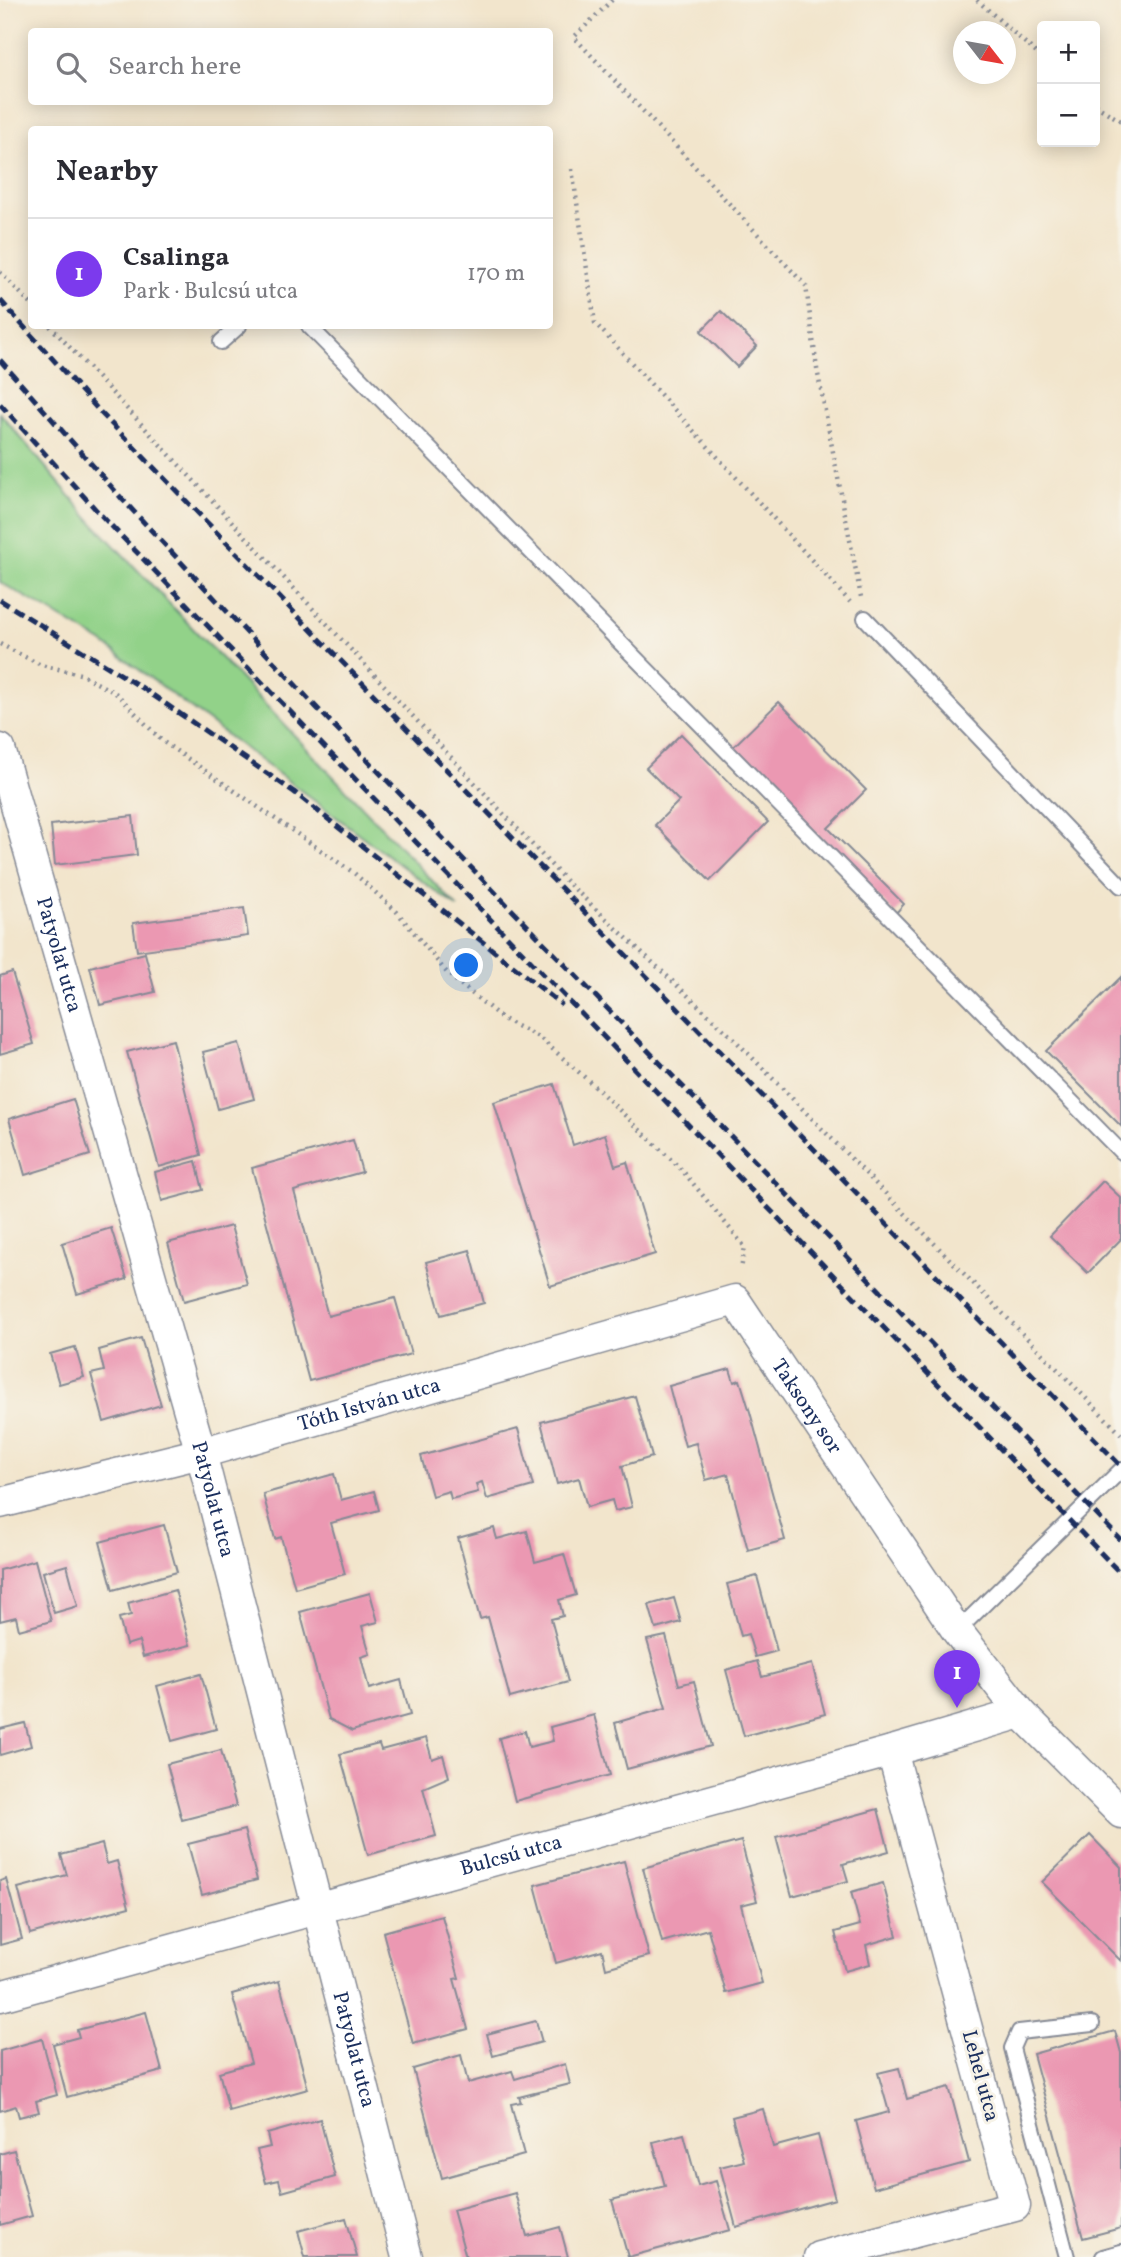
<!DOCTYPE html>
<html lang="en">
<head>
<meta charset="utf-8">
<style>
	body { margin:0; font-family:Vollkorn,serif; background:#f7f7f7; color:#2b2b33 }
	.controls { position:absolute; right:21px; top:21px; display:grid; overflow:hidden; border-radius:7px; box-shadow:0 4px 18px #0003 }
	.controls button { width:63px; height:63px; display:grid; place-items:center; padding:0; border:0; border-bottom:2px solid #e1e1e2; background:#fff; color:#2b2b33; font:35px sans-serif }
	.compass { position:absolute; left:953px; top:21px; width:63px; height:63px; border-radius:50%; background:#fff; box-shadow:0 4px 18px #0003; rotate:121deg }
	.you { position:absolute; left:467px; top:966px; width:24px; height:24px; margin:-18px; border:5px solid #fff; border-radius:50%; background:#1a73e8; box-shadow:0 0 0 10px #1a73e833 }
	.badge { display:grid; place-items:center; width:46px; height:46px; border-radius:50%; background:#7c3aed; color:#fff; font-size:23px; font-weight:700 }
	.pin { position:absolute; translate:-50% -58px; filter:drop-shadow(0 2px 4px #0008) }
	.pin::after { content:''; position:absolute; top:37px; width:24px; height:21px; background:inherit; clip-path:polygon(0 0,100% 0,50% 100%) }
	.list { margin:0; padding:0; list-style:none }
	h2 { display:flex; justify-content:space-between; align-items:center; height:91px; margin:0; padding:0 28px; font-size:30px }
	h2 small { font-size:23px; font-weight:400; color:#7c7c81 }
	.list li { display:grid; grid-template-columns:46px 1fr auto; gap:21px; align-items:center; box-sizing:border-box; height:112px; padding:0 28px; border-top:2px solid #e1e1e2 }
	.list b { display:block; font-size:26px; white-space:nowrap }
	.list p { margin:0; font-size:23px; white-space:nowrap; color:#7c7c81 }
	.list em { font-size:23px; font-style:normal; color:#7c7c81 }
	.icon { flex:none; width:38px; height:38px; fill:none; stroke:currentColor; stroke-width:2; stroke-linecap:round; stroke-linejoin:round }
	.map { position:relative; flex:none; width:1121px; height:2257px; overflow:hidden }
	.search { position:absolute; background:#fff; box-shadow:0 4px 18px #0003; left:28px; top:28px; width:525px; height:77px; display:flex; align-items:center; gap:18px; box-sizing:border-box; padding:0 24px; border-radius:7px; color:#7c7c81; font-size:26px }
	.panel { position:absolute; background:#fff; box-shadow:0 4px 18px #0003; left:28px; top:126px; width:525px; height:203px; border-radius:7px }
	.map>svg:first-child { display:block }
	.green { fill:#92d289; stroke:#568074; stroke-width:2 }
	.building { fill:#eb98b2 }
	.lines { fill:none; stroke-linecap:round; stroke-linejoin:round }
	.lane-casing { stroke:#868a95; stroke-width:18 }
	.street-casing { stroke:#868a95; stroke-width:33 }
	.path { stroke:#868a95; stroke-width:4.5; stroke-dasharray:2 5; stroke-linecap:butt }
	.lane { stroke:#fff; stroke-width:14 }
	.street { stroke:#fff; stroke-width:30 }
	.rail { stroke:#1b2f5e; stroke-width:5; stroke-dasharray:10 5; stroke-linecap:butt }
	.labels { text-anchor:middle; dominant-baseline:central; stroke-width:6; stroke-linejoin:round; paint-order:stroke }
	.street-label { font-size:21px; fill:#1b2f5e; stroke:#f7f3e8 }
</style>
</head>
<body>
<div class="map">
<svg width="1121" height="2257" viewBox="0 0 1121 2257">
	<rect width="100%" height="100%" fill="#f7f3e8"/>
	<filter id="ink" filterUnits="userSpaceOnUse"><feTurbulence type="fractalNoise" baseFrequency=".0143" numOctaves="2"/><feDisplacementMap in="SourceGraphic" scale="14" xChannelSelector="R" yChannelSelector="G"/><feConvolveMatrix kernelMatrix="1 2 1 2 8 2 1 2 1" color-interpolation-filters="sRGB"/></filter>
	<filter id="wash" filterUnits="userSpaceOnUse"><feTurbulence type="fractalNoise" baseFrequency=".00686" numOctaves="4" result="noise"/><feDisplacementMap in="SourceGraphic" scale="28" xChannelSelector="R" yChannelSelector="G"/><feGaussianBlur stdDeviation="1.57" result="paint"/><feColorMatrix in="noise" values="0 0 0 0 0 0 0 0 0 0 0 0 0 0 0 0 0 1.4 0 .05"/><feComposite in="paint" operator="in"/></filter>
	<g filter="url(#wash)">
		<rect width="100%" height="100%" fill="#f2e5cc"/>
		<path class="green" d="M0,413L92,522L458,908L102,642L0,582Z"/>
		<g id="blocks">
			<g class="building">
				<path d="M721,311L757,346L737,367L701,331Z"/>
				<path d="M779,702L866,790L828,828L904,904L895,914L732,748Z"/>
				<path d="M681,734L768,822L710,881L655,825L679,801L646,768Z"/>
				<path d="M133,816L137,855L55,865L51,825Z"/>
				<path d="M244,908L248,936L137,951L133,923Z"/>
				<path d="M145,953L155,992L100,1005L90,967Z"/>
				<path d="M12,972L34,1044L0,1054V976Z"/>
				<path d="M1121,977V1126L1046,1051Z"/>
				<path d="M173,1040L201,1155L159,1167L127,1052Z"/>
				<path d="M239,1043L254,1099L218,1109L203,1052Z"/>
				<path d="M554,1084L573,1145L605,1134L615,1166L627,1162L655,1254L550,1286L494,1102Z"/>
				<path d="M73,1099L90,1155L25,1175L9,1119Z"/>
				<path d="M353,1140L362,1172L294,1191L328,1316L395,1298L411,1354L309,1381L252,1168Z"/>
				<path d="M196,1161L203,1190L162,1201L155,1172Z"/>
				<path d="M1103,1181L1121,1198V1239L1088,1273L1050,1236Z"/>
				<path d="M231,1226L247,1284L184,1301L168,1243Z"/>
				<path d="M111,1228L127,1279L77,1294L62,1243Z"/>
				<path d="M470,1250L484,1303L441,1315L426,1262Z"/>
				<path d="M141,1338L161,1405L104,1422L91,1374L104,1371L99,1350Z"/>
				<path d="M75,1347L84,1377L59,1384L50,1354Z"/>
				<path d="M730,1369L734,1382L740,1380L750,1412L785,1540L748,1550L728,1474L706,1480L696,1443L685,1446L669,1386Z"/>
				<path d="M635,1396L652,1457L622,1466L632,1507L615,1511L612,1500L587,1507L579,1478L557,1484L541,1422Z"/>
				<path d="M518,1429L533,1486L487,1499L482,1482L476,1484L478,1492L451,1499L449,1491L432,1496L421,1456Z"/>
				<path d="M334,1474L341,1500L374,1491L379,1510L331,1523L345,1574L295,1588L281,1537L275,1539L263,1494Z"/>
				<path d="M164,1525L177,1572L113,1590L100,1542Z"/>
				<path d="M494,1528L497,1539L527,1531L535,1562L564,1554L576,1595L559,1600L563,1616L551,1619L568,1682L510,1698L488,1617L480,1619L458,1538Z"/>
				<path d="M35,1560L51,1621L19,1630L16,1617L0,1621V1570Z"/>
				<path d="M67,1565L78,1606L54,1613L43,1572Z"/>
				<path d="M757,1576L777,1651L755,1657L748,1634L741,1636L727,1584Z"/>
				<path d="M175,1590L190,1645L143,1657L139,1641L126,1645L119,1618L131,1615L128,1603Z"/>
				<path d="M370,1593L378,1622L362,1626L370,1654L361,1657L369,1689L401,1680L410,1715L352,1731L329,1719L300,1612Z"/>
				<path d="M674,1598L681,1622L656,1629L649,1605Z"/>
				<path d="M666,1636L679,1685L694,1681L711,1746L627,1769L615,1723L666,1708L647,1640Z"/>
				<path d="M757,1661L762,1677L812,1664L825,1714L744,1736L726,1670Z"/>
				<path d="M201,1674L216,1729L172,1741L157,1686Z"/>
				<path d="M594,1715L610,1775L515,1801L499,1738L525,1731L529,1747L553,1741L550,1727Z"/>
				<path d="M25,1723L31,1746L0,1755V1729Z"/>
				<path d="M426,1738L432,1759L443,1755L449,1777L423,1788L436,1836L368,1855L340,1754L379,1744L381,1750Z"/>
				<path d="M221,1750L236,1806L182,1820L167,1764Z"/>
				<path d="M878,1809L889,1851L843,1864L848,1881L792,1896L776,1837Z"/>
				<path d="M244,1830L257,1880L202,1895L188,1844Z"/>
				<path d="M1090,1835L1121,1867V1961L1042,1882Z"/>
				<path d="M741,1841L757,1901L741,1905L762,1983L726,1993L708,1929L662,1942L643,1868Z"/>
				<path d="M102,1844L107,1864L117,1861L129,1907L30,1934L18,1888L67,1875L61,1855Z"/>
				<path d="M624,1861L649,1956L606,1968L602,1950L556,1963L535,1885Z"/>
				<path d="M6,1879L22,1939L0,1945V1881Z"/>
				<path d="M883,1883L897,1936L866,1945L870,1964L845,1971L835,1932L860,1925L851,1892Z"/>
				<path d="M442,1916L459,1978L454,1979L468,2029L413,2044L383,1932Z"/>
				<path d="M279,1981L308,2089L229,2111L219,2072L251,2063L232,1994Z"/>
				<path d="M146,2012L162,2071L67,2097L53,2044L79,2037L77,2030Z"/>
				<path d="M536,2021L542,2042L493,2056L487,2034Z"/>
				<path d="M1115,2031L1121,2053V2228L1083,2238L1033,2054Z"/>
				<path d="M42,2039L57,2095L36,2101L39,2112L19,2117L16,2106L0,2111V2051Z"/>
				<path d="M461,2055L468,2083L512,2071L515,2079L565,2064L570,2084L519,2097L521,2102L511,2104L524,2155L442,2178L413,2069Z"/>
				<path d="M899,2068L907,2099L949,2087L969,2162L874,2188L856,2121L889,2112L878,2073Z"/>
				<path d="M763,2109L773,2147L818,2135L835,2199L736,2227L720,2167L744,2161L732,2117Z"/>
				<path d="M320,2119L335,2177L282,2192L279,2180L266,2183L257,2150L270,2147L267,2134Z"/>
				<path d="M684,2134L698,2186L716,2181L730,2230L628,2257L612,2200L665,2186L653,2142Z"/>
				<path d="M14,2150L32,2216L0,2225V2154Z"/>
				<path d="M515,2193L527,2236L560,2227L568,2257H466L453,2210Z"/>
				<path d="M346,2218L357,2257H305L298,2231Z"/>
			</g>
		</g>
	</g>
	<g filter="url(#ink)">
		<use href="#blocks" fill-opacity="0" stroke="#868a95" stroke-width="2"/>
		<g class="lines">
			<g class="lane-casing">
				<g id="lane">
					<path d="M309,326L1121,1152"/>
					<path d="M221,342L239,326"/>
					<path d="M865,618L1121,886"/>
					<path d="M957,1631L1121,1470"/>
					<path d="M1067,2257L1012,2048L1019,2032L1092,2024"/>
					<path d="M1103,2257L1121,2252"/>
				</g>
			</g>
			<g class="street-casing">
				<g id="street">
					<path id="s1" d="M0,749L201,1453L407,2257"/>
					<path id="s2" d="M0,1503L201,1453L735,1300L957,1631L1021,1713L1121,1813"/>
					<path id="s3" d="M0,1996L892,1751L1021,1713"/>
					<path d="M819,2257L1015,2206L892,1751"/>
				</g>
			</g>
			<g class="path">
				<path d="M612,0L574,37L806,286L817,369L861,597"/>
				<path d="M977,0L1042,58"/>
				<path d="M1095,105L1121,121"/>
				<path d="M572,169L595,323L850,602"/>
				<path d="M0,272L32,305"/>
				<path d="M50,326L566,881L734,1039L1121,1434"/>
				<path d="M0,644L41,665L80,674L117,694L162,741L354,873L397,912L448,974L503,1019L540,1038L590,1082L682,1170L745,1247L741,1269"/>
			</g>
			<use href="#lane" class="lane"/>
			<use href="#street" class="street"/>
			<g class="rail">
				<path d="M0,300L101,413L1121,1466"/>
				<path d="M0,360L123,500L317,708L1121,1540"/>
				<path d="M0,404L99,513L1121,1574"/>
				<path d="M0,600L141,687L294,792L562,1005"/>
			</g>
		</g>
	</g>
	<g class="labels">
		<g class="street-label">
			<text stroke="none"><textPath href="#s1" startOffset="214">Patyolat utca</textPath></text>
			<text stroke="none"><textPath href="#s2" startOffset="382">Tóth István utca</textPath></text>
			<text stroke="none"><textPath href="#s2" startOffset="891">Taksony sor</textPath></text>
			<text stroke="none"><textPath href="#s1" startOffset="780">Patyolat utca</textPath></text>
			<text stroke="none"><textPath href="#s3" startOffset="530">Bulcsú utca</textPath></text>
			<text stroke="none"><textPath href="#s1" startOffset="1348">Patyolat utca</textPath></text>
			<text transform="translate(980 2076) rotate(75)">Lehel utca</text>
		</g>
	</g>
</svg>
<div class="controls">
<button>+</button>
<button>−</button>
</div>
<svg class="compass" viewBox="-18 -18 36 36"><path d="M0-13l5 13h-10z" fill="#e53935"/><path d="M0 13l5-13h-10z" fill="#7c7c81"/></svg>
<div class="you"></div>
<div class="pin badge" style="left:957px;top:1708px">1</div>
<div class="search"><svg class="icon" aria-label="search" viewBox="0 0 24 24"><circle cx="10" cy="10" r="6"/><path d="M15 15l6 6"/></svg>Search here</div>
<section class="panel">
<h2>Nearby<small></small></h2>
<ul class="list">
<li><span class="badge">1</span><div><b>Csalinga</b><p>Park · Bulcsú utca</p></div><em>170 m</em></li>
</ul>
</section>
</div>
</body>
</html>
